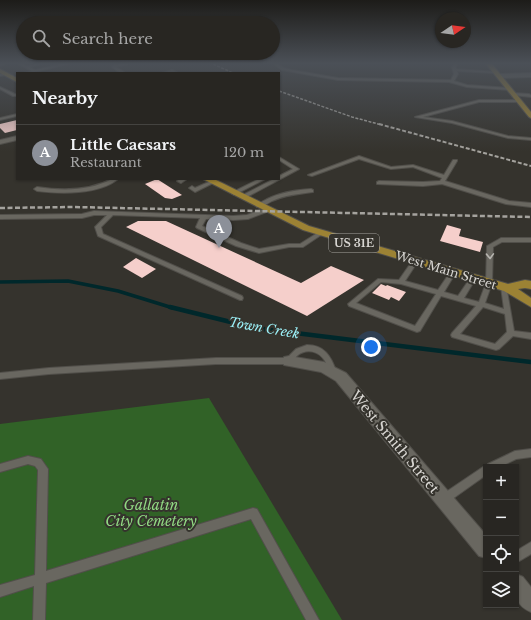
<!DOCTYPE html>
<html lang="en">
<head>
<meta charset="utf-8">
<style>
	body { margin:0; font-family:"Libre Baskerville",serif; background:#302e2a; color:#f1f3f6 }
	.controls { position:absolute; right:12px; bottom:12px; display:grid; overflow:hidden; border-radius:0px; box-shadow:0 1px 3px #0004 }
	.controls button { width:36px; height:36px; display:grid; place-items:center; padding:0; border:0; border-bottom:1px solid #444340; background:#282622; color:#f1f3f6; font:20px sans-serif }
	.compass { position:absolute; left:435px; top:12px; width:36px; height:36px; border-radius:50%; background:#282622; box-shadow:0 1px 3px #0004; rotate:77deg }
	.you { position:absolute; left:371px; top:347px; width:14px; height:14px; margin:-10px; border:3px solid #fff; border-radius:50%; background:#1a73e8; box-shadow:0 0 0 6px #1a73e833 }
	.badge { display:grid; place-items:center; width:26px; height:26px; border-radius:50%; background:#8c9099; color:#fff; font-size:13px; font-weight:700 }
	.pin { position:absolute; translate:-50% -33px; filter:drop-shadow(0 1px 2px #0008) }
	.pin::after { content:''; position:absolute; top:21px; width:14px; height:12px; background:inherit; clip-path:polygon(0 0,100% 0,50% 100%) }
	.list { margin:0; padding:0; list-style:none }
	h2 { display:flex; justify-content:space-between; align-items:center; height:52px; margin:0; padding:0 16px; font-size:17px }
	h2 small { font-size:13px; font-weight:400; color:#a5a5a5 }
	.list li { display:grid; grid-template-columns:26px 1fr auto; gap:12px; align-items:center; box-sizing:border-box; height:56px; padding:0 16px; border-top:1px solid #444340 }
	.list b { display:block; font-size:15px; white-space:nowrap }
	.list p { margin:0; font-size:13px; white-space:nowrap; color:#a5a5a5 }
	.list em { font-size:13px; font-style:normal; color:#a5a5a5 }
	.icon { flex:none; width:22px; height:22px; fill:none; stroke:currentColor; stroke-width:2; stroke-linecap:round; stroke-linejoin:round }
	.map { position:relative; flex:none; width:531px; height:620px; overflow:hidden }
	.search { position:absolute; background:#282622; box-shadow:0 1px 3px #0004; left:16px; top:16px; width:264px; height:44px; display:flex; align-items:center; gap:10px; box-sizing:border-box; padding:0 14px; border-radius:22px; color:#a5a5a5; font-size:15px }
	.panel { position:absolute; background:#282622; box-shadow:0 1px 3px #0004; left:16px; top:72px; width:264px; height:108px; border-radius:0px }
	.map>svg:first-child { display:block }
	.green { fill:#316227 }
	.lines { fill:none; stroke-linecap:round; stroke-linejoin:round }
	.stream-far1 { stroke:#00282b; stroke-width:3.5 }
	.stream { stroke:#00282b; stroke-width:4.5 }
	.building { fill:#f5cfcb }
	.lane-casing { stroke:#514f4a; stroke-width:2 }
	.street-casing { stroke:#514f4a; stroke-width:2 }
	.primary-casing { stroke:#514f4a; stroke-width:2 }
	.lane { fill:#696760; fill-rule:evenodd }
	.street { fill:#696760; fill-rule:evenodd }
	.primary { fill:#9c8234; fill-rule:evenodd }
	.rail-far2 { stroke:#a5a39e; stroke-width:1.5; stroke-dasharray:3 1.5; stroke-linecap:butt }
	.rail-far1 { stroke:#a5a39e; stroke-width:2; stroke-dasharray:4 2; stroke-linecap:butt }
	.rail { stroke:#a5a39e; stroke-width:2.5; stroke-dasharray:5 2.5; stroke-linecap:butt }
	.oneway { stroke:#b7b5b0 }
	.labels { text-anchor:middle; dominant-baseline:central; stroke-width:4; stroke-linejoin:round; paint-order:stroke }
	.shield { fill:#35332d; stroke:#a7a5a0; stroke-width:1 }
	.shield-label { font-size:11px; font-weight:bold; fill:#d8d6d2 }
	.street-label { font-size:12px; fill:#d8d6d2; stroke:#35332d }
	.water-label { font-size:13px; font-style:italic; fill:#9cf1f8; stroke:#35332d }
	.near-street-label { font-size:14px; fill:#d8d6d2; stroke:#35332d }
	.near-park-label { font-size:14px; font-style:italic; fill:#91d983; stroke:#35332d }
</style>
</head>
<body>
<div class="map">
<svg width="531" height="620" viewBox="0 0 531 620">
	<rect width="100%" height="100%" fill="#35332d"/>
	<path class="green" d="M209,398L342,620H0V424Z"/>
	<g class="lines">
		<path class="stream-far1" d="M0,282L68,281L118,291L173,308"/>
		<path class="stream" d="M170,307L255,328L531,362"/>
	</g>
	<g class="building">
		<path d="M17,120V130L5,133L0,128V124Z"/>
		<path d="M157,179L182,195L172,199L165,198L145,184Z"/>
		<path d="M138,221H166L301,283L331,266L364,280L307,316L126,227Z"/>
		<path d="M447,225L461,229L459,236L483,242L480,252L440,241Z"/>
		<path d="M136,258L156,269L142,278L123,267Z"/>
		<path d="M381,284L386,286L387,285L406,292L399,301L391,297L389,300L372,293Z"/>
	</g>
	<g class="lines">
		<g class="lane-casing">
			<g id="lane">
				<path d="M0,64H5L0,66Z"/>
				<path d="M19,64H23L27,66L40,64L30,67L35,70L62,64H68L30,73H24L32,71Z"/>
				<path d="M122,64H128L116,67L124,72L115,73L119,72L112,67L114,65Z"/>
				<path d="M274,64H278L284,68L292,70L338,78L451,80L454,74L452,67L455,64H457L456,67V69L497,72L495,73L457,71L458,74L454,81L467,85L510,88L512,89L510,90L467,87L449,82L338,80L282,70Z"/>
				<path d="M172,70L178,73L172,72L162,73Z"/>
				<path d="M7,73V75L0,76V74Z"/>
				<path d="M0,87L15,94H17V96H13L0,89Z"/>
				<path d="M514,93L529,94L531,95V97L513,95Z"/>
				<path d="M479,100H519L521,101L519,102H479L423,117L452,121L508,136L531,138V140L508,138L452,123L415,117Z"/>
				<path d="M17,114V116L0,120V118Z"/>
				<path d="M359,156L391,167L413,165L444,175L453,160H457V161L445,181L509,201L531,203V207L506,204L442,184L423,186L377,184V182L379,181L423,182L440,181L442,178L413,167L391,169L359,159L312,176L308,175Z"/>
				<path d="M279,157L299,169L245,198H241V196L274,179H279V176L293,169L279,160Z"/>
				<path d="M112,179H118C98,195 61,194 37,191L34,189L37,187C63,191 89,191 112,179Z"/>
				<path d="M180,179H187L181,183L177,181Z"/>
				<path d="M259,179H265L236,194L234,195L231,193Z"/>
				<path d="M211,181L215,182L195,192L189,188L192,186L195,188Z"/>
				<path d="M311,189L313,190V192C298,194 285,195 272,201C267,204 262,207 257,207L256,206C271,194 293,190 311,189Z"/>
				<path d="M267,208L270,210L269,211L248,219L233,220L206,219L202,226L241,243L259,249L289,244H300L319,232H323L324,233L303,247H289L259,253L236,246L197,228L196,227L200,218L113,215L101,227L103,234L242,296L243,298L242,300H240L98,236L95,227L107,215H94L82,218L0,219V215L82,214L94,211L233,216L247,215Z"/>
				<path d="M501,238H531V242H502L493,247L492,283L485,303L504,309L501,287L502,285H506L514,331L531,333V339L513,336L499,349L496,350L452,337L451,335L452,333L476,306L441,296L420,331L417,332L349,306L348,304L378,279L399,280L413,260L415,259L418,261L405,281L438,290L451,271H455L456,272L444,292L458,296L471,277H475L476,278L464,298L479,302L486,283L487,246ZM381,282L401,284L436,294L415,326L356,303ZM483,307L505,314L507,332L495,344L460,334Z"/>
				<path d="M307,345C324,345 331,356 336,371L335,373L332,374L329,373C327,369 327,365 325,361C319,351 307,348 298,355C294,358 293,362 289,364H216L49,374L0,379V373L49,368L216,358H287L296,349Z"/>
				<path d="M531,449V457L516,459L500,467H486V475L448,502L444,504L440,502L439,499L440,496L483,467L487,466L488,464L515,451Z"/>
				<path d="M28,456L41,459L48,469L46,571L253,508L257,509L319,620H306L251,519L46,583L45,620H33L34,586L0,597V585L35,575L38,470L35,466L28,464L0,472V464Z"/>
				<path d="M531,542V554L516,563V551Z"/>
			</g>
		</g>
		<g class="street-casing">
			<g id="street">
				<path d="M531,73V77L499,78L496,76L499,74Z"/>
				<path d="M17,136V140L0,144V140Z"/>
				<path d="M289,356L324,362L346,373L486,535V558L479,556L336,381L321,372L284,365L282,361L284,357Z"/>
				<path d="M516,574L523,577L531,587V612C512,604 516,591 516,574Z"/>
			</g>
		</g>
		<g class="primary-casing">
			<g id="primary">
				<path d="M486,64H492L531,112V118L529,117Z"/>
				<path d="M0,69L17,78V82L0,73Z"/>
				<path d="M203,179H214L309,226L508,284L525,280L531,281V289L525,288L518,289L531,298V307L504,291L303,230Z"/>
			</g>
		</g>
		<use href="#lane" class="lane"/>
		<use href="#street" class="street"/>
		<use href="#primary" class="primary"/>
		<g class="rail-far2">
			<path d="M213,64L233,73"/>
			<path d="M279,91L352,117L382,125"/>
		</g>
		<path class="rail-far1" d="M379,124L531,166"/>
		<path class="rail" d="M0,208L73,207L531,217"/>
	</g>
	<defs><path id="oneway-chevron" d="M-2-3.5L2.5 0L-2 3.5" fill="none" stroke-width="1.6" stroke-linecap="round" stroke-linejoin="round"/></defs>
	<use class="oneway" href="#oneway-chevron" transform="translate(490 256) rotate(88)"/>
	<linearGradient id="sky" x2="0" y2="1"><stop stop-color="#1d1c19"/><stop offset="0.42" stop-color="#4b5057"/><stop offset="1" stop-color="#4b5057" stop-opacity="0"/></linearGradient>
	<rect width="531" height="151" fill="url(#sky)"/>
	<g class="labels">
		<rect class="shield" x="329" y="234" width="50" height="18" rx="3"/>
		<g class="shield-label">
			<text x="354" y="243">US 31E</text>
		</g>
		<g class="street-label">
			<text transform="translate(446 270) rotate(17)">West Main Street</text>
		</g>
		<g class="water-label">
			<text transform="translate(264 328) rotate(10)">Town Creek</text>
		</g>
		<g class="near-street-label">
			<text transform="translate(395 442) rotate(50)">West Smith Street</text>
		</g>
		<g class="near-park-label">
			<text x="151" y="505">Gallatin<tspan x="151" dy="16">City Cemetery</tspan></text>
		</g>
	</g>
</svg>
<div class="controls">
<button>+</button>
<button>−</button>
<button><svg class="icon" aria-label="locate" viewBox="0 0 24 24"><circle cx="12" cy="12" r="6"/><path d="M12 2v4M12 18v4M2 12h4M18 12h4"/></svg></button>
<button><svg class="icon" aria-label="layers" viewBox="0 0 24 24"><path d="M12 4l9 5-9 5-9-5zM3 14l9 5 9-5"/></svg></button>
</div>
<svg class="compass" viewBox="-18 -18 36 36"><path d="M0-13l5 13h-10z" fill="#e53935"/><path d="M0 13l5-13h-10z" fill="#a5a5a5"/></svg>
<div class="you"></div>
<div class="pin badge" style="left:219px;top:248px">A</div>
<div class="search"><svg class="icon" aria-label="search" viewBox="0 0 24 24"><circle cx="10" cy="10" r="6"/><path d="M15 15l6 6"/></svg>Search here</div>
<section class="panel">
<h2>Nearby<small></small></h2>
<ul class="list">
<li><span class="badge">A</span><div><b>Little Caesars</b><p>Restaurant</p></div><em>120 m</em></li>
</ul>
</section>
</div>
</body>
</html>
